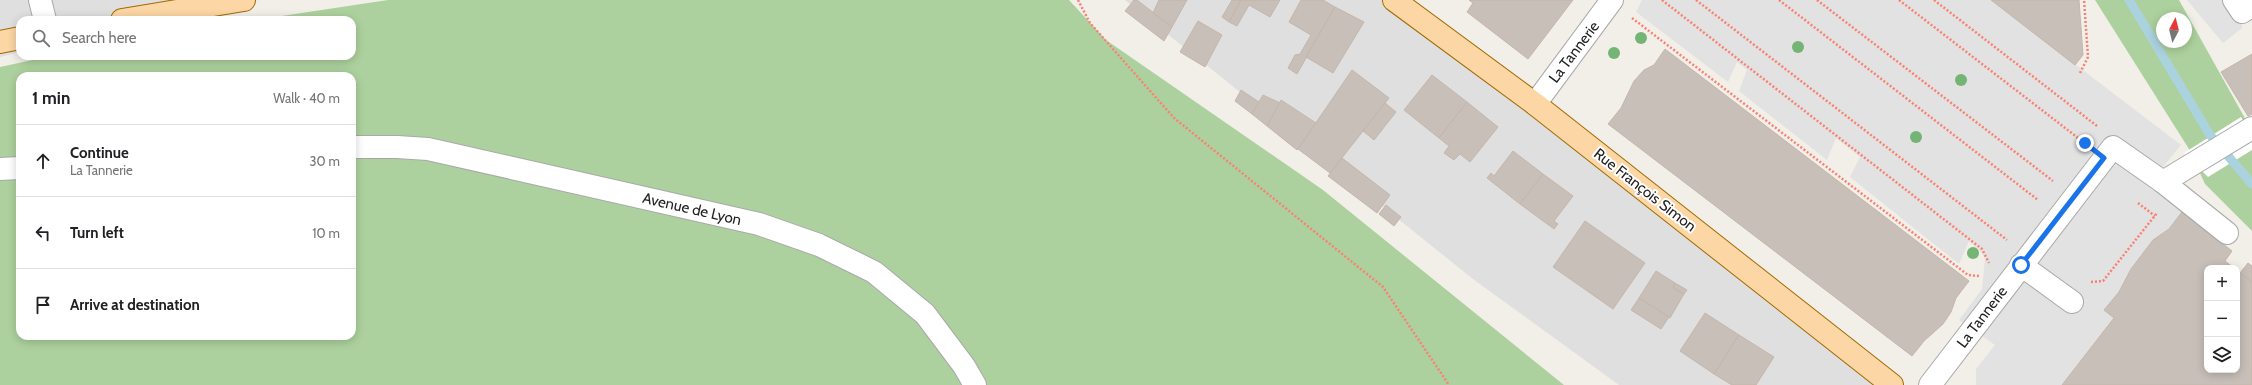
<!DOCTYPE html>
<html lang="en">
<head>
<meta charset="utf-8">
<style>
	body { margin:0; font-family:Cabin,sans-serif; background:#f6f6f6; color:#202124 }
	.controls { position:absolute; right:12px; bottom:12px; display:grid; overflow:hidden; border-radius:8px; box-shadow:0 2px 10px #0003 }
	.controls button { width:36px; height:36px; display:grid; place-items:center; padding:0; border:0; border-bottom:1px solid #e0e0e0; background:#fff; color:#202124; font:20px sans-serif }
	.compass { position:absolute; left:2156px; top:12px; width:36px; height:36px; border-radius:50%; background:#fff; box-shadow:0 2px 10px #0003; rotate:7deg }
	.stop { position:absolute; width:12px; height:12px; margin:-9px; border:3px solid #1a73e8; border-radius:50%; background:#fff }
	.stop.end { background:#1a73e8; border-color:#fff; box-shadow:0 1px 4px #0008 }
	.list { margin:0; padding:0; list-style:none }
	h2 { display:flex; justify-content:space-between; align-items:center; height:52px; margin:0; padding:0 16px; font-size:17px }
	h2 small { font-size:13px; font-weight:400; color:#757577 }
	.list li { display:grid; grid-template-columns:26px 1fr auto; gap:12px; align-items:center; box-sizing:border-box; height:72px; padding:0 16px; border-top:1px solid #e0e0e0 }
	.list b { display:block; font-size:15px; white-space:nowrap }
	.list p { margin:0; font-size:13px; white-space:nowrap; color:#757577 }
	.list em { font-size:13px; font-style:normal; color:#757577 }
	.icon { flex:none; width:22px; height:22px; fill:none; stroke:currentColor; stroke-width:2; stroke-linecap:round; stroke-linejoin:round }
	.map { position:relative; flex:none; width:2252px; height:385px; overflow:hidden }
	.search { position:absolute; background:#fff; box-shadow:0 2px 10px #0003; left:16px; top:16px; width:340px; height:44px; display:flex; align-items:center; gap:10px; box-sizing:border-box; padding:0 14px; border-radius:12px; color:#757577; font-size:15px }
	.panel { position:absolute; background:#fff; box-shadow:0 2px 10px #0003; left:16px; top:72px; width:340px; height:268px; border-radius:12px }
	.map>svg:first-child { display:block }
	.residential { fill:#e0dfdf }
	.forest { fill:#add19e; fill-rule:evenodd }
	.parking { fill:#e2e2e2 }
	.pier { fill:#fff }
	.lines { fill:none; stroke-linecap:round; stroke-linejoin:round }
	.stream { stroke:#aad3df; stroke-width:9 }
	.building { fill:#c7bfb8; stroke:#c4b6ab }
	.minor-casing { stroke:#a9a9a9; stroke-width:24 }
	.major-casing { stroke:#a06b00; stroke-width:24 }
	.path { stroke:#fa8072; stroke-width:2.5; stroke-dasharray:2 2; stroke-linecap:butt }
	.minor { stroke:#fff; stroke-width:22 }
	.major { stroke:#fcd6a4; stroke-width:22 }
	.tree { fill:#74b475 }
	.route { stroke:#1a73e8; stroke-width:5 }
	.labels { text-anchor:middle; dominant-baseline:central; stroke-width:4; stroke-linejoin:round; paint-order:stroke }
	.street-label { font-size:15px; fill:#222; stroke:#fff }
</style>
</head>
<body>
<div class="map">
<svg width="2252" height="385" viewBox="0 0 2252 385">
	<rect width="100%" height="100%" fill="#f2efe9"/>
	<g class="residential">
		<path d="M0,0H259L168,20H20V52L0,57Z"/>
		<path d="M1125,0H1394L1892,385H1619L1473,279Z"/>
	</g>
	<g class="forest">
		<path d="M388,0H1069L1106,40L1323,190L1564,385H0V67L51,56H352V20H255ZM20,76H352V336H20Z"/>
		<path d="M2095,0H2179L2252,131V231L2205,184L2189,149ZM2162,18H2186V42H2162Z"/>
	</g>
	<g class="parking">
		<path d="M1642,0H1991L2181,145L2148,185L2182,212L2169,229L2153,240L2131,269L2119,292L2104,310L2114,318L2062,385H1976V369L1995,345L1959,320L1982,289L1985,258L1980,251L1969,241L1959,264L1850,177L1860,157L1836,138L1827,160L1739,91L1747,70L1737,62L1728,82L1636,12Z"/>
		<path d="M2187,0H2234L2242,12V28L2223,43Z"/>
	</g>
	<path class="pier" d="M2241,117L2252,135V150L2208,177L2184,153Z"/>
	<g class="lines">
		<path class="stream" d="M2129,0L2210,135L2252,184"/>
	</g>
	<g class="building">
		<path d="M1134,0H1137L1172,27L1164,41L1125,11Z"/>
		<path d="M1159,0H1187L1172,27L1153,13Z"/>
		<path d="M1232,0H1241L1229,22L1222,17Z"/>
		<path d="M1241,0H1280L1270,17L1249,5L1237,26L1229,22Z"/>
		<path d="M1301,0H1323L1335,7L1297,74L1288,68L1295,55L1300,54L1311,35L1289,22Z"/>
		<path d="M1469,0H1573L1528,59L1467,12L1473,3Z"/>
		<path d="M1991,0H2079L2083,55L2075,65Z"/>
		<path d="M1335,7L1364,22L1333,73L1306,57Z"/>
		<path d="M1198,21L1222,35L1205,67L1180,52Z"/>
		<path d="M1665,49L1969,281L1956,298L1951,312L1943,324L1924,341L1912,356L1608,124L1621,108L1634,81L1644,70L1654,65Z"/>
		<path d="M2252,54V114L2248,116L2221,72Z"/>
		<path d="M1352,70L1389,98L1330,173L1298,149Z"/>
		<path d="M1432,75L1467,102L1439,138L1404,110Z"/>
		<path d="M1241,90L1259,102L1252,114L1235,101Z"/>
		<path d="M1263,95L1280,103L1267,126L1252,114Z"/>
		<path d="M1281,100L1316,123L1297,150L1267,126Z"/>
		<path d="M1467,102L1498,127L1470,162L1460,154L1454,160L1444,153L1449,146L1439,138Z"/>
		<path d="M1385,103L1396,112L1374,140L1363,131Z"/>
		<path d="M1513,151L1543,174L1520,204L1487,178L1491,173L1494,176Z"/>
		<path d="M1342,158L1390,195L1377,213L1328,176Z"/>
		<path d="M1543,174L1573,196L1554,221L1558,224L1554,229L1520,204Z"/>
		<path d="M1386,205L1401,217L1394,226L1379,214Z"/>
		<path d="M2182,212L2232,251L2225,261L2234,268H2207V370H2237V270L2252,282V385H2062L2114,318L2104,310L2119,292L2131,269L2153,240L2169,229Z"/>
		<path d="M1585,221L1645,263L1613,309L1553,267Z"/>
		<path d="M2248,263L2252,266V282L2240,273Z"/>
		<path d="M1656,271L1675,283L1673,288L1684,294L1670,318L1639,298Z"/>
		<path d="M1675,283L1687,290L1684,294L1673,288Z"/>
		<path d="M1639,298L1669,317L1661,329L1631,310Z"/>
		<path d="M1705,313L1739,335L1714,374L1680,351Z"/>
		<path d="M1739,335L1774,357L1756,385H1732L1714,374Z"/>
	</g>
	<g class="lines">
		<g class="minor-casing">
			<g id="minor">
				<path d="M40,0L45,20"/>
				<path d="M2234,0L2242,12L2252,5"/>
				<path d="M1535,104L1612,0"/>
				<path d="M352,147H397L428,149L759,224L819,245L874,272L925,314L964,366L975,385"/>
				<path d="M0,169L20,168"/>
				<path d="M2163,182L2227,233"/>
				<path d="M2021,265L2072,302"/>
				<path d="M1930,385L2113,147L2163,182L2252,128"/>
			</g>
		</g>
		<g class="major-casing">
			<g id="major">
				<path d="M1394,0L1535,104L1892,385"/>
				<path d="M122,20L244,0"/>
				<path d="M0,42L20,38"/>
			</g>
		</g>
		<g class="path">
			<path d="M1078,0L1090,23L1174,118L1383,287L1449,385"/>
			<path d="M1662,0L1982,249L1989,263"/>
			<path d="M1696,0L2007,240"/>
			<path d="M1779,0L2038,200"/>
			<path d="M1817,0L2053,181"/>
			<path d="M1899,0L2082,141"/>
			<path d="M1934,0L2097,126"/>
			<path d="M1632,18L1968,275L1979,276"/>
			<path d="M2080,73L2088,57L2084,0"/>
			<path d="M2138,203L2155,216"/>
			<path d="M2091,282L2103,281L2157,213"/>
		</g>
		<use href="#minor" class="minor"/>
		<use href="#major" class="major"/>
	</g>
	<g class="tree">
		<circle cx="1641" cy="38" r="6"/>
		<circle cx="1798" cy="47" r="6"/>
		<circle cx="1614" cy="53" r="6"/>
		<circle cx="1961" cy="80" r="6"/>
		<circle cx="1916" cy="137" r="6"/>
		<circle cx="1973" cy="253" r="6"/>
	</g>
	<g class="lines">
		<path class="route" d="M2021,265L2104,158L2085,143"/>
	</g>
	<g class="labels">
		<g class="street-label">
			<text transform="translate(1574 52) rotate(-53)">La Tannerie</text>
			<text transform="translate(1645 190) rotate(38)">Rue François Simon</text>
			<text transform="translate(692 209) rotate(13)">Avenue de Lyon</text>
			<text transform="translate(1982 317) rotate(-53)">La Tannerie</text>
		</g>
	</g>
</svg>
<div class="controls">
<button>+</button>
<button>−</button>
<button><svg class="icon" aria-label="layers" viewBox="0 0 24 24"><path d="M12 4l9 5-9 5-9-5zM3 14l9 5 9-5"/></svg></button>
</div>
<svg class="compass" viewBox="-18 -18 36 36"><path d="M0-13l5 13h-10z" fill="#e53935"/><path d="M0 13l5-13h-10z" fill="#757577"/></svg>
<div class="stop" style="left:2021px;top:265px"></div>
<div class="stop end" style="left:2085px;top:143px"></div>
<div class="search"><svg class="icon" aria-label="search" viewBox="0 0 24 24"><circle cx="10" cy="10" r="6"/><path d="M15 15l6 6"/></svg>Search here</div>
<section class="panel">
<h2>1 min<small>Walk · 40 m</small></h2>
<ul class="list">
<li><svg class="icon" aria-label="ahead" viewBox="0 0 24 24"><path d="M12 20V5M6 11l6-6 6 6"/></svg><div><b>Continue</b><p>La Tannerie</p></div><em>30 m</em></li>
<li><svg class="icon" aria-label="left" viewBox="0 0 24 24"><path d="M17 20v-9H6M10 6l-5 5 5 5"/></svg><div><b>Turn left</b></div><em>10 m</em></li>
<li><svg class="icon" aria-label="arrive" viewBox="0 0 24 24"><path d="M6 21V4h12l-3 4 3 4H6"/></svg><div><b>Arrive at destination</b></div></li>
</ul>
</section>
</div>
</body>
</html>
